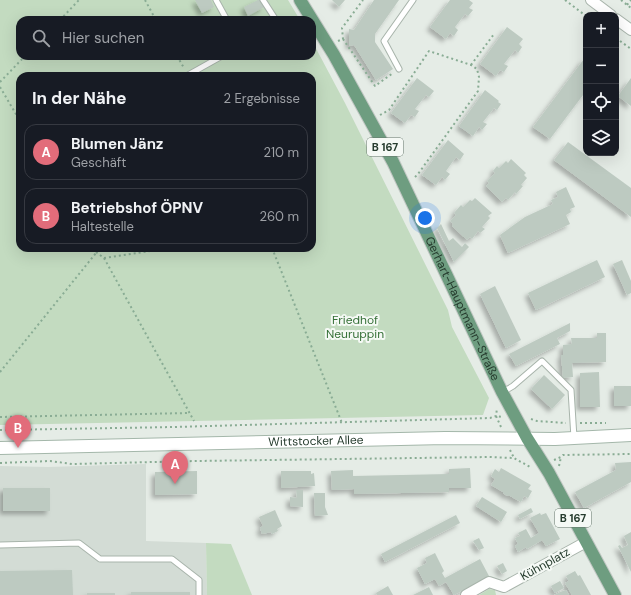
<!DOCTYPE html>
<html lang="de">
<head>
<meta charset="utf-8">
<style>
	body { margin:0; font-family:"DM Sans",sans-serif; background:#242831; color:#f1f3f6 }
	.controls { position:absolute; right:12px; top:12px; display:grid; overflow:hidden; border-radius:8px; box-shadow:0 4px 16px #0002 }
	.controls button { width:36px; height:36px; display:grid; place-items:center; padding:0; border:0; border-bottom:1px solid #363941; background:#171b24; color:#f1f3f6; font:20px sans-serif }
	.you { position:absolute; left:425px; top:218px; width:14px; height:14px; margin:-10px; border:3px solid #fff; border-radius:50%; background:#1a73e8; box-shadow:0 0 0 6px #1a73e833 }
	.badge { display:grid; place-items:center; width:26px; height:26px; border-radius:50%; background:#e26c7a; color:#fff; font-size:13px; font-weight:700 }
	.pin { position:absolute; translate:-50% -33px; filter:drop-shadow(0 1px 2px #0008) }
	.pin::after { content:''; position:absolute; top:21px; width:14px; height:12px; background:inherit; clip-path:polygon(0 0,100% 0,50% 100%) }
	.list { margin:0; padding:0; list-style:none }
	h2 { display:flex; justify-content:space-between; align-items:center; height:52px; margin:0; padding:0 16px; font-size:17px }
	h2 small { font-size:13px; font-weight:400; color:#9ea1a6 }
	.list li { display:grid; grid-template-columns:26px 1fr auto; gap:12px; align-items:center; box-sizing:border-box; height:56px; margin:0 8px 8px; padding:0 8px; border:1px solid #363941; border-radius:12px }
	.list b { display:block; font-size:15px; white-space:nowrap }
	.list p { margin:0; font-size:13px; white-space:nowrap; color:#9ea1a6 }
	.list em { font-size:13px; font-style:normal; color:#9ea1a6 }
	.icon { flex:none; width:22px; height:22px; fill:none; stroke:currentColor; stroke-width:2; stroke-linecap:round; stroke-linejoin:round }
	.map { position:relative; flex:none; width:631px; height:595px; overflow:hidden }
	.search { position:absolute; background:#171b24; box-shadow:0 4px 16px #0002; left:16px; top:16px; width:300px; height:44px; display:flex; align-items:center; gap:10px; box-sizing:border-box; padding:0 14px; border-radius:12px; color:#9ea1a6; font-size:15px }
	.panel { position:absolute; background:#171b24; box-shadow:0 4px 16px #0002; left:16px; top:72px; width:300px; height:180px; border-radius:12px }
	.map>svg:first-child { display:block }
	.built { fill:#d3dcd5 }
	.green { fill:#c3dbc0; fill-rule:evenodd }
	.building { fill:#bdcac1; filter:url(#shadow) }
	.lines { fill:none; stroke-linecap:round; stroke-linejoin:round }
	.service-casing { stroke:#a8b4ab; stroke-width:7 }
	.minor-casing { stroke:#a8b4ab; stroke-width:12 }
	.secondary-casing { stroke:#a4b7aa; stroke-width:14 }
	.primary-casing { stroke:#c2c8c4; stroke-width:14 }
	.path { stroke:#89ac94; stroke-width:2; stroke-dasharray:2 3; stroke-linecap:butt }
	.service { stroke:#fff; stroke-width:5 }
	.minor { stroke:#fff; stroke-width:10 }
	.secondary { stroke:#fff; stroke-width:12 }
	.primary { stroke:#6e9d80; stroke-width:12 }
	.labels { text-anchor:middle; dominant-baseline:central; stroke-width:4; stroke-linejoin:round; paint-order:stroke }
	.shield { fill:#f5f9f5; stroke:#64756a; stroke-width:1 }
	.shield-label { font-size:11px; font-weight:bold; fill:#263c2e }
	.street-label { font-size:12px; fill:#263c2e; stroke:#f5f9f5 }
	.park-label { font-size:12px; fill:#346f36; stroke:#f5f9f5 }
</style>
</head>
<body>
<div class="map">
<svg width="631" height="595" viewBox="0 0 631 595">
	<defs>
		<filter id="shadow"><feDropShadow dx="-3.5" dy="3.5" stdDeviation="2" flood-color="#0004"/></filter>
	</defs>
	<rect width="100%" height="100%" fill="#e5ece6"/>
	<path class="built" d="M146,464V541L206,543L207,595H0V466L48,467Z"/>
	<g class="green">
		<path d="M0,0H288L300,20H20V56H312V41L345,103L448,310L452,327L489,398L483,415L0,425ZM20,76H312V248H20Z"/>
		<path d="M206,543L231,544L252,595H207Z"/>
		<path d="M489,589L495,590L496,595H479Z"/>
	</g>
	<g class="building">
		<path d="M195,0H211L214,7L202,13Z"/>
		<path d="M258,0H260L264,7L248,16L244,7Z"/>
		<path d="M332,0H345L339,7Z"/>
		<path d="M374,0H399L375,34V42L393,69L376,80L354,45L349,46V29L354,30Z"/>
		<path d="M450,0H469L473,3L469,8L473,10L468,16L465,14L455,27L458,30L454,36L450,33L446,39L430,27Z"/>
		<path d="M507,27L523,39L519,44L522,47L518,53L515,50L504,64L508,66L504,72L500,70L496,76L480,64Z"/>
		<path d="M584,59L586,60V91L550,139L533,127Z"/>
		<path d="M417,78L434,91L429,97L426,95L415,109L419,111L415,117L411,115L405,123L391,113Z"/>
		<path d="M631,78V106L618,96Z"/>
		<path d="M485,90L499,101L498,102L501,104L497,110L494,108L483,122L487,124L482,130L479,127L473,136L459,126Z"/>
		<path d="M448,140L464,154L460,160L456,157L446,171L450,174L445,180L442,177L436,185L422,175Z"/>
		<path d="M568,142L631,188V217L554,160Z"/>
		<path d="M511,159L526,173L524,175L527,178L521,185L523,186L516,194L515,192L508,200L506,198L502,202L486,186L489,183L487,181L495,173L493,171L497,166L499,168L506,161L508,163Z"/>
		<path d="M566,187L575,207L570,209L571,212L566,215L570,224L508,253L500,235L525,217L553,204L551,200L558,197L556,192Z"/>
		<path d="M475,198L492,213L488,216L490,218L482,227L485,229L480,233L478,231L472,239L470,237L467,240L452,226L453,224L450,221L456,215L454,213L461,205L463,207L470,200L472,201Z"/>
		<path d="M441,224L449,241L453,238L462,247L465,243L469,247L454,262L437,228Z"/>
		<path d="M597,260L605,277L536,310L528,293Z"/>
		<path d="M622,260L631,281V293L627,295L613,264Z"/>
		<path d="M495,286L521,340L506,348L480,294Z"/>
		<path d="M570,323V331L557,338L560,344L516,366L509,354Z"/>
		<path d="M597,333H606V362L572,363L573,377L563,378L561,355H563V345L572,344L571,338H597Z"/>
		<path d="M599,372L600,407H580V373Z"/>
		<path d="M544,375L565,395L552,409L531,389Z"/>
		<rect x="614" y="386" width="17" height="20"/>
		<path d="M631,462V482L584,508L575,492L616,470L615,463Z"/>
		<path d="M470,468L471,488H449V492L354,494V489L332,490L331,471L353,470V476L449,474V469Z"/>
		<path d="M501,468L531,485L528,489L532,491L528,498L524,496L521,502L508,495L507,496L503,493V492L491,485L495,479L491,476L495,469L499,472Z"/>
		<path d="M197,471V494L155,495V472Z"/>
		<path d="M281,471H311V474L314,473L315,486L281,488Z"/>
		<rect x="3" y="488" width="47" height="23"/>
		<path d="M296,490H303V507L290,506V497L297,498Z"/>
		<path d="M314,493H325V507L328,515L315,516Z"/>
		<path d="M482,497L507,512L501,522L476,506Z"/>
		<path d="M531,508L533,512L520,519L518,515Z"/>
		<path d="M275,510L282,526L277,529L278,531L272,534L271,532L262,534L260,528L263,526L259,517Z"/>
		<path d="M540,513L541,515L546,513L560,539L546,546L542,540L527,549L526,547L518,552L515,546L518,544L515,538L520,536L518,533L526,529L531,538L539,533L530,518Z"/>
		<path d="M456,515L460,523L385,562L381,554Z"/>
		<path d="M631,532V572L618,546L620,545L622,548L628,545L624,536Z"/>
		<path d="M479,538L484,548L479,550L473,541Z"/>
		<path d="M435,553L444,571L442,573L445,578L480,559L489,576L454,595L446,582L439,586L435,579L425,584L417,568L427,563L425,558Z"/>
		<path d="M503,563L507,571L502,574L497,566Z"/>
		<path d="M72,570L73,595H0V571Z"/>
		<path d="M575,571L578,576L580,575L591,595H572L565,583L569,581L566,576Z"/>
		<path d="M560,581L564,588L555,593L551,586Z"/>
		<path d="M388,586L393,595H377L376,593Z"/>
		<path d="M429,587L433,595H413Z"/>
		<path d="M566,590L569,595H554L560,592Z"/>
		<rect x="131" y="592" width="59" height="3"/>
		<rect x="87" y="593" width="28" height="2"/>
	</g>
	<g class="lines">
		<g class="service-casing">
			<g id="service">
				<path d="M216,0L227,20"/>
				<path d="M263,0L276,20"/>
				<path d="M399,69L384,41L413,0"/>
				<path d="M188,75L222,56"/>
				<path d="M503,392L513,386L542,361L571,390L574,438"/>
				<path d="M0,545L79,543L100,559H172L199,580V595"/>
			</g>
		</g>
		<g class="minor-casing">
			<g id="minor">
				<path d="M591,0L611,15"/>
				<path d="M616,19L631,30"/>
				<path d="M466,595L489,582L504,587L586,542"/>
			</g>
		</g>
		<g class="secondary-casing">
			<g id="secondary">
				<path id="s1" d="M0,448L445,438L555,439L631,435"/>
			</g>
		</g>
		<g class="primary-casing">
			<g id="primary">
				<path id="s2" d="M300,0L334,55L393,162L502,392L527,438L549,473L615,595"/>
			</g>
		</g>
		<g class="path">
			<path d="M145,0L156,20"/>
			<path d="M565,0L586,16"/>
			<path d="M621,0L631,8"/>
			<path d="M627,5L631,0"/>
			<path d="M60,20L79,0"/>
			<path d="M616,38L631,49"/>
			<path d="M343,39L375,86L393,73"/>
			<path d="M338,41L343,39L342,28L363,0"/>
			<path d="M177,56L184,68"/>
			<path d="M471,65L494,34"/>
			<path d="M0,82L25,56"/>
			<path d="M0,87L20,121"/>
			<path d="M380,115L389,110L429,51L471,65L477,69L479,77L478,91L418,174L414,178"/>
			<path d="M93,248L96,252L104,258L194,421"/>
			<path d="M134,248L135,253"/>
			<path d="M272,248L342,423"/>
			<path d="M104,258L170,248"/>
			<path d="M0,372L96,253"/>
			<path d="M0,417L189,413"/>
			<path d="M531,419L537,421L566,423"/>
			<path d="M580,423H606"/>
			<path d="M501,427L496,416L502,417"/>
			<path d="M0,430L174,427L490,418L496,416L497,408"/>
			<path d="M510,450L514,458"/>
			<path d="M554,460L561,457L563,455L631,454"/>
			<path d="M0,463L50,461L72,464L196,461L489,457L514,458L530,467"/>
			<path d="M559,466L561,457"/>
		</g>
		<use href="#service" class="service"/>
		<use href="#minor" class="minor"/>
		<use href="#secondary" class="secondary"/>
		<use href="#primary" class="primary"/>
	</g>
	<g class="labels">
		<g class="shield">
			<rect x="367" y="138" width="36" height="18" rx="3"/>
			<rect x="555" y="509" width="36" height="18" rx="3"/>
		</g>
		<g class="shield-label">
			<text x="385" y="147">B 167</text>
			<text x="573" y="518">B 167</text>
		</g>
		<g class="street-label">
			<text stroke="none"><textPath href="#s2" startOffset="349">Gerhart-Hauptmann-Straße</textPath></text>
			<text stroke="none"><textPath href="#s1" startOffset="316">Wittstocker Allee</textPath></text>
			<text transform="translate(545 564) rotate(-29)">Kühnplatz</text>
		</g>
		<g class="park-label">
			<text x="355" y="320">Friedhof<tspan x="355" dy="14">Neuruppin</tspan></text>
		</g>
	</g>
</svg>
<div class="controls">
<button>+</button>
<button>−</button>
<button><svg class="icon" aria-label="locate" viewBox="0 0 24 24"><circle cx="12" cy="12" r="6"/><path d="M12 2v4M12 18v4M2 12h4M18 12h4"/></svg></button>
<button><svg class="icon" aria-label="layers" viewBox="0 0 24 24"><path d="M12 4l9 5-9 5-9-5zM3 14l9 5 9-5"/></svg></button>
</div>
<div class="you"></div>
<div class="pin badge" style="left:175px;top:484px">A</div>
<div class="pin badge" style="left:18px;top:448px">B</div>
<div class="search"><svg class="icon" aria-label="search" viewBox="0 0 24 24"><circle cx="10" cy="10" r="6"/><path d="M15 15l6 6"/></svg>Hier suchen</div>
<section class="panel">
<h2>In der Nähe<small>2 Ergebnisse</small></h2>
<ul class="list">
<li><span class="badge">A</span><div><b>Blumen Jänz</b><p>Geschäft</p></div><em>210 m</em></li>
<li><span class="badge">B</span><div><b>Betriebshof ÖPNV</b><p>Haltestelle</p></div><em>260 m</em></li>
</ul>
</section>
</div>
</body>
</html>
